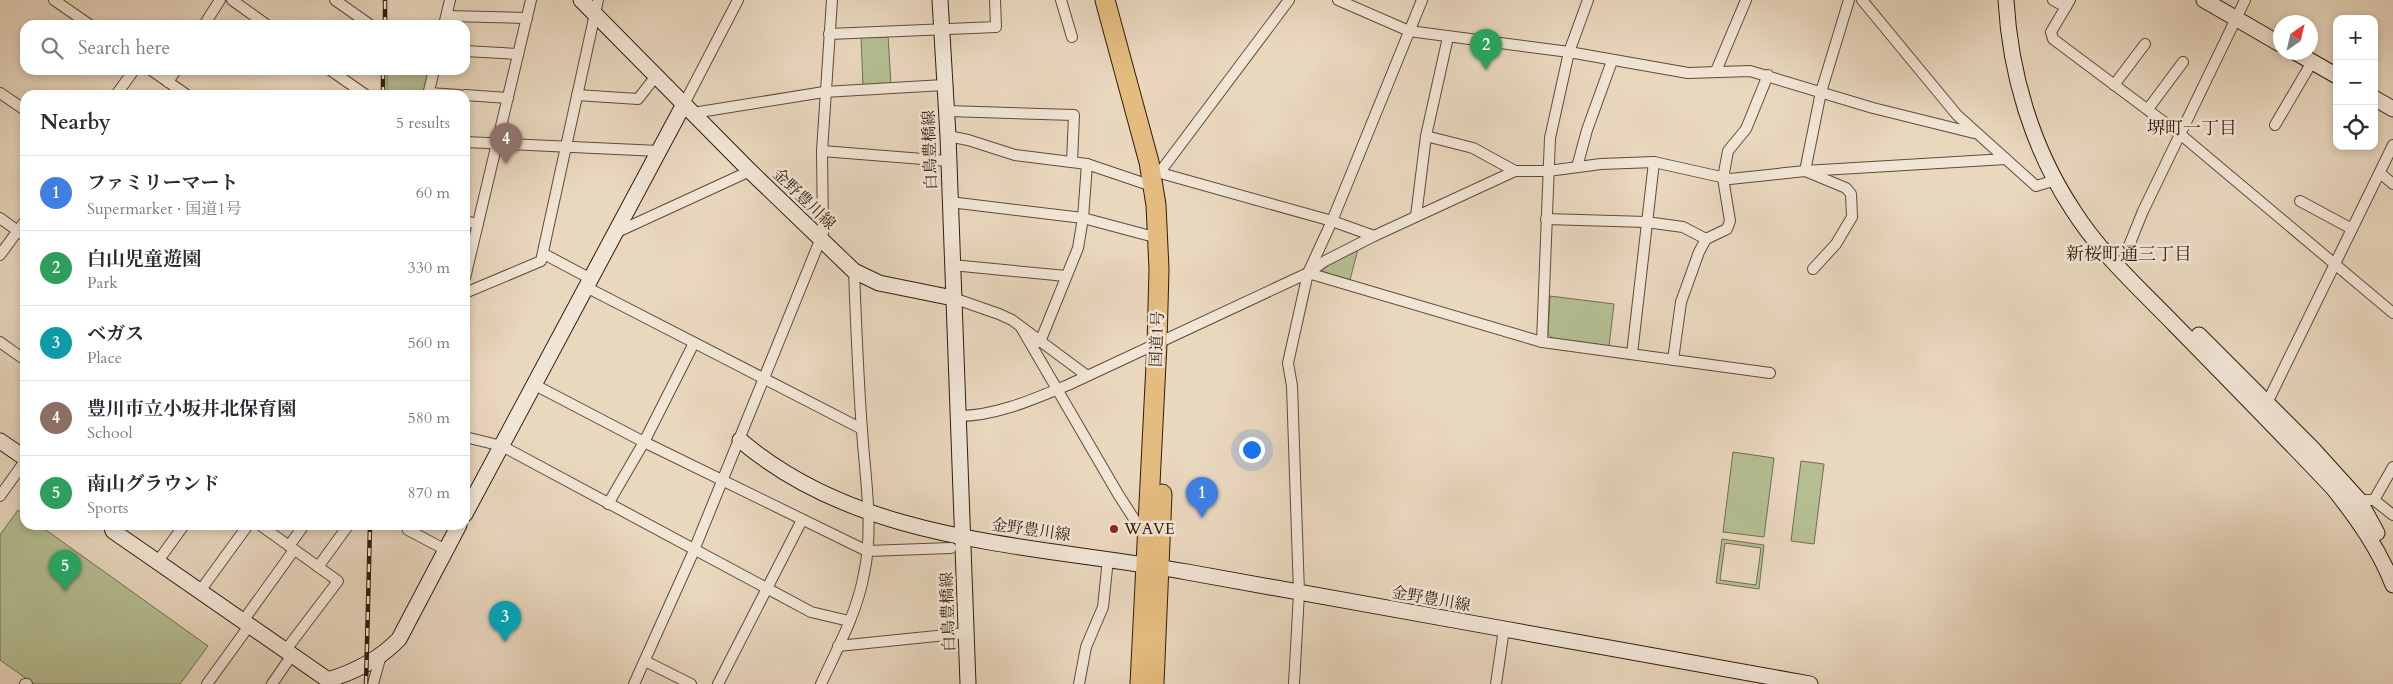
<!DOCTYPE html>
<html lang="en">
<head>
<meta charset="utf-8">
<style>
	body { margin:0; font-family:Cardo,"Noto Serif JP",serif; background:#f7f7f7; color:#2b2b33 }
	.controls { position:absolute; right:15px; top:15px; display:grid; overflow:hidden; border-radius:10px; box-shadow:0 2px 8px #0003 }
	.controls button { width:45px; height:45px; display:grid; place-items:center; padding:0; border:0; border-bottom:1px solid #e1e1e2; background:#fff; color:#2b2b33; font:25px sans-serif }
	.compass { position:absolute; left:2273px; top:15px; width:45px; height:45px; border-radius:50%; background:#fff; box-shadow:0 2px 8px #0003; rotate:34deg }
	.you { position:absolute; left:1251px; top:449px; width:18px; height:18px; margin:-12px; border:4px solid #fff; border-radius:50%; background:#1a73e8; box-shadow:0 0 0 8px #1a73e833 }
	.badge { display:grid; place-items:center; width:32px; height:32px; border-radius:50%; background:#8f2418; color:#fff; font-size:16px; font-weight:700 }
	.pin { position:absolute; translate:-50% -41px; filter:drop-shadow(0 1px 2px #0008) }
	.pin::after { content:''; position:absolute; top:26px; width:18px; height:15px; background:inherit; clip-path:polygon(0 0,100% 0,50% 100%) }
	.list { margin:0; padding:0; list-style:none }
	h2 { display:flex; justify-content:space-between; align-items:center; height:65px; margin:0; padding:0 20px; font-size:21px }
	h2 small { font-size:16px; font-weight:400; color:#7c7c81 }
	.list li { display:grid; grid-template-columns:32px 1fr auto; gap:15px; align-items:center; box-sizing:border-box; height:75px; padding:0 20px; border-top:1px solid #e1e1e2 }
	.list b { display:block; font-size:19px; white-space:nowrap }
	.list p { margin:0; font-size:16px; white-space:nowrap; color:#7c7c81 }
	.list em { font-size:16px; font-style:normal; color:#7c7c81 }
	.icon { flex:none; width:28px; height:28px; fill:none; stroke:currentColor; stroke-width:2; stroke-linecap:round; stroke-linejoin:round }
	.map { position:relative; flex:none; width:2393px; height:684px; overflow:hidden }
	.search { position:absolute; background:#fff; box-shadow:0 2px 8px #0003; left:20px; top:20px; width:450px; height:55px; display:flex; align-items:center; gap:12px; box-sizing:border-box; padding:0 18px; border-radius:15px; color:#7c7c81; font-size:19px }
	.panel { position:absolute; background:#fff; box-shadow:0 2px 8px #0003; left:20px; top:90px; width:450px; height:440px; border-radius:15px }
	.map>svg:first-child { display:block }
	.green { fill:#b5be93; stroke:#736d50; fill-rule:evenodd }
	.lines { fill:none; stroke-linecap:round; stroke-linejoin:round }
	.street-casing { stroke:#5f4b38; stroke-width:12 }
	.secondary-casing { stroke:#311c0c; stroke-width:17 }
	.highway-casing { stroke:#311c0c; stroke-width:21 }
	.street { stroke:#f1e5d5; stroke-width:10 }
	.secondary { stroke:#f1e5d5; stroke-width:15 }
	.highway { stroke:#e4bc7f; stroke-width:19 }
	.rail-casing { stroke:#311c0c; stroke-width:4.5 }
	.rail { stroke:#f1e5d5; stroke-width:2.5; stroke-dasharray:8; stroke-linecap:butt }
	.poi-dot { fill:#8f2418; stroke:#f1e5d5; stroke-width:2 }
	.labels { text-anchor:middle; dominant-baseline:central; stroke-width:5; stroke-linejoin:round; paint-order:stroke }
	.street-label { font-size:16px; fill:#311c0c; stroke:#f1e5d5 }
	.poi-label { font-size:16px; fill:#311c0c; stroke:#f1e5d5; text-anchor:start }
	.neighbourhood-label { font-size:18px; fill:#311c0c; stroke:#f1e5d5 }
</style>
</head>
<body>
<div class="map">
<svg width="2393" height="684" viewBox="0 0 2393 684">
	<rect width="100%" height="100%" fill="#e9d7be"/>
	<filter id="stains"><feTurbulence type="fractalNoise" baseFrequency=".004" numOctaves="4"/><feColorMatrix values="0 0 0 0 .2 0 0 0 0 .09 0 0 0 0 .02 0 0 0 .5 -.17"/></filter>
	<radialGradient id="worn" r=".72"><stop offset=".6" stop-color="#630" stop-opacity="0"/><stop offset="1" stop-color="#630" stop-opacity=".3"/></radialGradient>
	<g class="green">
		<path d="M888,35L891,85L863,87L861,36Z"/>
		<path d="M387,70H432L426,95H387Z"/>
		<path d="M1358,249L1350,280L1321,271V269Z"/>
		<path d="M1550,296L1614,304L1609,346L1552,338L1548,334Z"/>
		<path d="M1733,452L1774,458L1764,537L1723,532Z"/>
		<path d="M1801,461L1824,464L1814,544L1791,541Z"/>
		<path d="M18,510L25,515V525H39L208,646L180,684H34L0,660V535Z"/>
		<path d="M1722,539L1764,545L1759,589L1716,583ZM1725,543L1761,548L1756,585L1720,580Z"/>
	</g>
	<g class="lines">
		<g class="street-casing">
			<g id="street">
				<path d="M54,0L90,25"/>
				<path d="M232,0L267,25"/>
				<path d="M335,0L369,24"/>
				<path d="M1061,0L1072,37"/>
				<path d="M1338,0L1409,31L1569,52L1688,73L1750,71L1873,108L1974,133"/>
				<path d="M1862,0L1957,115L2036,186L2056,180"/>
				<path d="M2053,0L2066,7"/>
				<path d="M2070,0L2051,32L2053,39L2180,134L2393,313"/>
				<path d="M447,16L527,18"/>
				<path d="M204,25L220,0"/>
				<path d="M444,25L450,0"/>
				<path d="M829,34L996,27L995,0"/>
				<path d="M465,51L518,54"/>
				<path d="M151,70L187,95"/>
				<path d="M330,70L366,95"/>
				<path d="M1716,71L1746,0"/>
				<path d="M168,82L176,70"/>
				<path d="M2114,85L2145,44"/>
				<path d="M0,93L25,110"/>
				<path d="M429,93L459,95"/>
				<path d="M116,95L134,70"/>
				<path d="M428,95L434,70"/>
				<path d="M465,95L508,98"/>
				<path d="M577,95L638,99L656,76"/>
				<path d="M684,104L738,0"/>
				<path d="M2148,109L2183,62"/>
				<path d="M947,111L1074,115L1072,162"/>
				<path d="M693,113L824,92L944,85"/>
				<path d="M2275,125L2312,62"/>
				<path d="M948,136L968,140L1015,155L1087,164L1155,187"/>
				<path d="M1426,136L1473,148L1515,171"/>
				<path d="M465,142L659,151"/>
				<path d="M822,151L948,161"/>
				<path d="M1577,167L1587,130L1612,61"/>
				<path d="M1163,168L1289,0"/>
				<path d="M2380,173L2393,184"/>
				<path d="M1164,174L1332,221L1374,236"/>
				<path d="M2300,201L2352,229"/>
				<path d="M950,202L1083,218L1158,238"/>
				<path d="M1416,216L1426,136L1448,37"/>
				<path d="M0,218L25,236"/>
				<path d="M1546,219L1646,222L1683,227L1706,239"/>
				<path d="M465,221L478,224"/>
				<path d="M615,233L750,171"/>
				<path d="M544,254L591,279"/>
				<path d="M0,255L25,221"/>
				<path d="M2124,258L2143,211L2245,0"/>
				<path d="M952,265L1066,276"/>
				<path d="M1813,269L1836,244L1852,217L1851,194L1846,188L1805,171L1821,92L1849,0"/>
				<path d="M1308,273L1542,342L1770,373"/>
				<path d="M465,278L531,0"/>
				<path d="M586,287L862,429"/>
				<path d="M465,293L541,261L598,0"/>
				<path d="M953,298L999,314L1012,320L1086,375"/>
				<path d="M1022,329L1118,494L1145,536"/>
				<path d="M0,342L25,360"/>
				<path d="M1040,342L1078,248L1083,218L1087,164"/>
				<path d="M1542,342L1550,138L1569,52L1588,0"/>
				<path d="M1632,354L1654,162"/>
				<path d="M1673,360L1681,302L1699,252L1706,239L1727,229L1730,221L1723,178L1728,151L1746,129L1768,75"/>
				<path d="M533,384L644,442L867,551L951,548"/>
				<path d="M2267,403L2393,145"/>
				<path d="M959,416C996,416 1034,399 1068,385L1308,273L1325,261L1374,236L1515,171H1548L1601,164L1654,162L1730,179L1805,171L2006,159"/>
				<path d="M465,437L502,446L811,612L849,621"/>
				<path d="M0,496L25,461"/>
				<path d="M2359,500H2374L2393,515"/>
				<path d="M2374,500L2393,467"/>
				<path d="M608,504L644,442L694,343"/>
				<path d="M260,525L338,581L285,651"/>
				<path d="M409,525L408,530L446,550"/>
				<path d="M289,546L304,525"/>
				<path d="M158,561L184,525"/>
				<path d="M318,567L347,527"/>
				<path d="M200,591L248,525"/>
				<path d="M243,621L294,550"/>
				<path d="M838,646L966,633"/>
				<path d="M645,661L691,684"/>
				<path d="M25,684H27"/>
				<path d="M207,684L249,626"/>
				<path d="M272,684L292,655"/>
				<path d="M373,684L381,655"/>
				<path d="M634,684L692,555L823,233L822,151L832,0"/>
				<path d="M718,684L802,520"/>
				<path d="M821,684C837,649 857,613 864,574C874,527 865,478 862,430C858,377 856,324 854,271"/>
				<path d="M1079,684L1086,647L1103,607L1108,559"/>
				<path d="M1294,684L1299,593L1292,386L1288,363L1308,273L1332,221L1422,0"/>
				<path d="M1496,684L1504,629"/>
			</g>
		</g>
		<g class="secondary-casing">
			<g id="secondary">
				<path d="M581,0L750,171L854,271L879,283L953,298"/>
				<path d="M940,0L948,136L968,684"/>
				<path d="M2006,0C2010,73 2032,148 2073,210C2100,253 2140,289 2175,325C2228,379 2281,433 2333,488C2357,518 2379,549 2393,585"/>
				<path d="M2204,0L2280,44"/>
				<path d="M2295,52L2337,76"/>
				<path d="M2374,98L2393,109"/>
				<path d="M2199,335L2312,448L2359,500L2377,533"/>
				<path d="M740,440C863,545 1035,544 1187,572C1394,611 1603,645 1810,684"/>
				<path d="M0,441L25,458"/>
				<path d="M465,514L684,104"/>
				<path d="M111,525L113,531L328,680C354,672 380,659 399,639L459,525"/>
			</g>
		</g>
		<g class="highway-casing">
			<g id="highway">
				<path d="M1105,0L1149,162L1156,205L1159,269L1157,344L1140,684"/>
				<path d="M1154,684L1162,494"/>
			</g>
		</g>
		<use href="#street" class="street"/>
		<use href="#secondary" class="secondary"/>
		<use href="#highway" class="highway"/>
		<g class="rail-casing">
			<g id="rail">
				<path d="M385,25V0"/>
				<path d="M383,95V70"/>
				<path d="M366,684L370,525"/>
			</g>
		</g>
		<use href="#rail" class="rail"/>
	</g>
	<circle class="poi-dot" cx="1114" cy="529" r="5"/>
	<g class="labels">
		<g class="street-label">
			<text transform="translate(930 150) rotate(-92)">白鳥豊橋線</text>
			<text transform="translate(804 199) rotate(44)">金野豊川線</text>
			<text transform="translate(1157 339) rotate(-88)">国道1号</text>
			<text transform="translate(1031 530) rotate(8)">金野豊川線</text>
			<text transform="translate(1431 599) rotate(10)">金野豊川線</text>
			<text transform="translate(948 612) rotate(-92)">白鳥豊橋線</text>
		</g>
		<g class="poi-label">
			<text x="1124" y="529">WAVE</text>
		</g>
		<g class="neighbourhood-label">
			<text x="2192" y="128">堺町一丁目</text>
			<text x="2129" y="254">新桜町通三丁目</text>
		</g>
	</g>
	<rect width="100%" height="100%" filter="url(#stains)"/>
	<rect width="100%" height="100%" fill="url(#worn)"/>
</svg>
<div class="controls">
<button>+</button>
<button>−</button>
<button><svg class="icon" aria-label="locate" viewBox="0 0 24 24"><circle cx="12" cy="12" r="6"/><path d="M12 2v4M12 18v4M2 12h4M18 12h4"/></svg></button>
</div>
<svg class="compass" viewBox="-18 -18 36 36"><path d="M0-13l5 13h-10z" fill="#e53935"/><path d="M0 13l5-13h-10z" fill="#7c7c81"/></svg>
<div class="you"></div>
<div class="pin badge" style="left:1202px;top:518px;background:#3f7fe0">1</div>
<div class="pin badge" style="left:1486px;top:70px;background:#2e9e5b">2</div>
<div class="pin badge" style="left:505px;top:642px;background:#0f9aa8">3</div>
<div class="pin badge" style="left:506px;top:164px;background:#8d6e63">4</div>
<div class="pin badge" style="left:65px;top:591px;background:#2e9e5b">5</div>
<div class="search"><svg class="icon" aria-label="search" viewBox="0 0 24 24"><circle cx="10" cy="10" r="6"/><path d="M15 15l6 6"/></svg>Search here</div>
<section class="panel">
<h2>Nearby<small>5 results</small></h2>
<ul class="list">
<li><span class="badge" style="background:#3f7fe0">1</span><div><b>ファミリーマート</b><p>Supermarket · 国道1号</p></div><em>60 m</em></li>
<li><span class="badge" style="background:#2e9e5b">2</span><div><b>白山児童遊園</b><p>Park</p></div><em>330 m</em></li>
<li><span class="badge" style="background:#0f9aa8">3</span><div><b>ベガス</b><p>Place</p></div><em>560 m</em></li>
<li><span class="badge" style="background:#8d6e63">4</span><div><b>豊川市立小坂井北保育園</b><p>School</p></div><em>580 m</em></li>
<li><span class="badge" style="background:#2e9e5b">5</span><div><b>南山グラウンド</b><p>Sports</p></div><em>870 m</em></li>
</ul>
</section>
</div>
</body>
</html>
